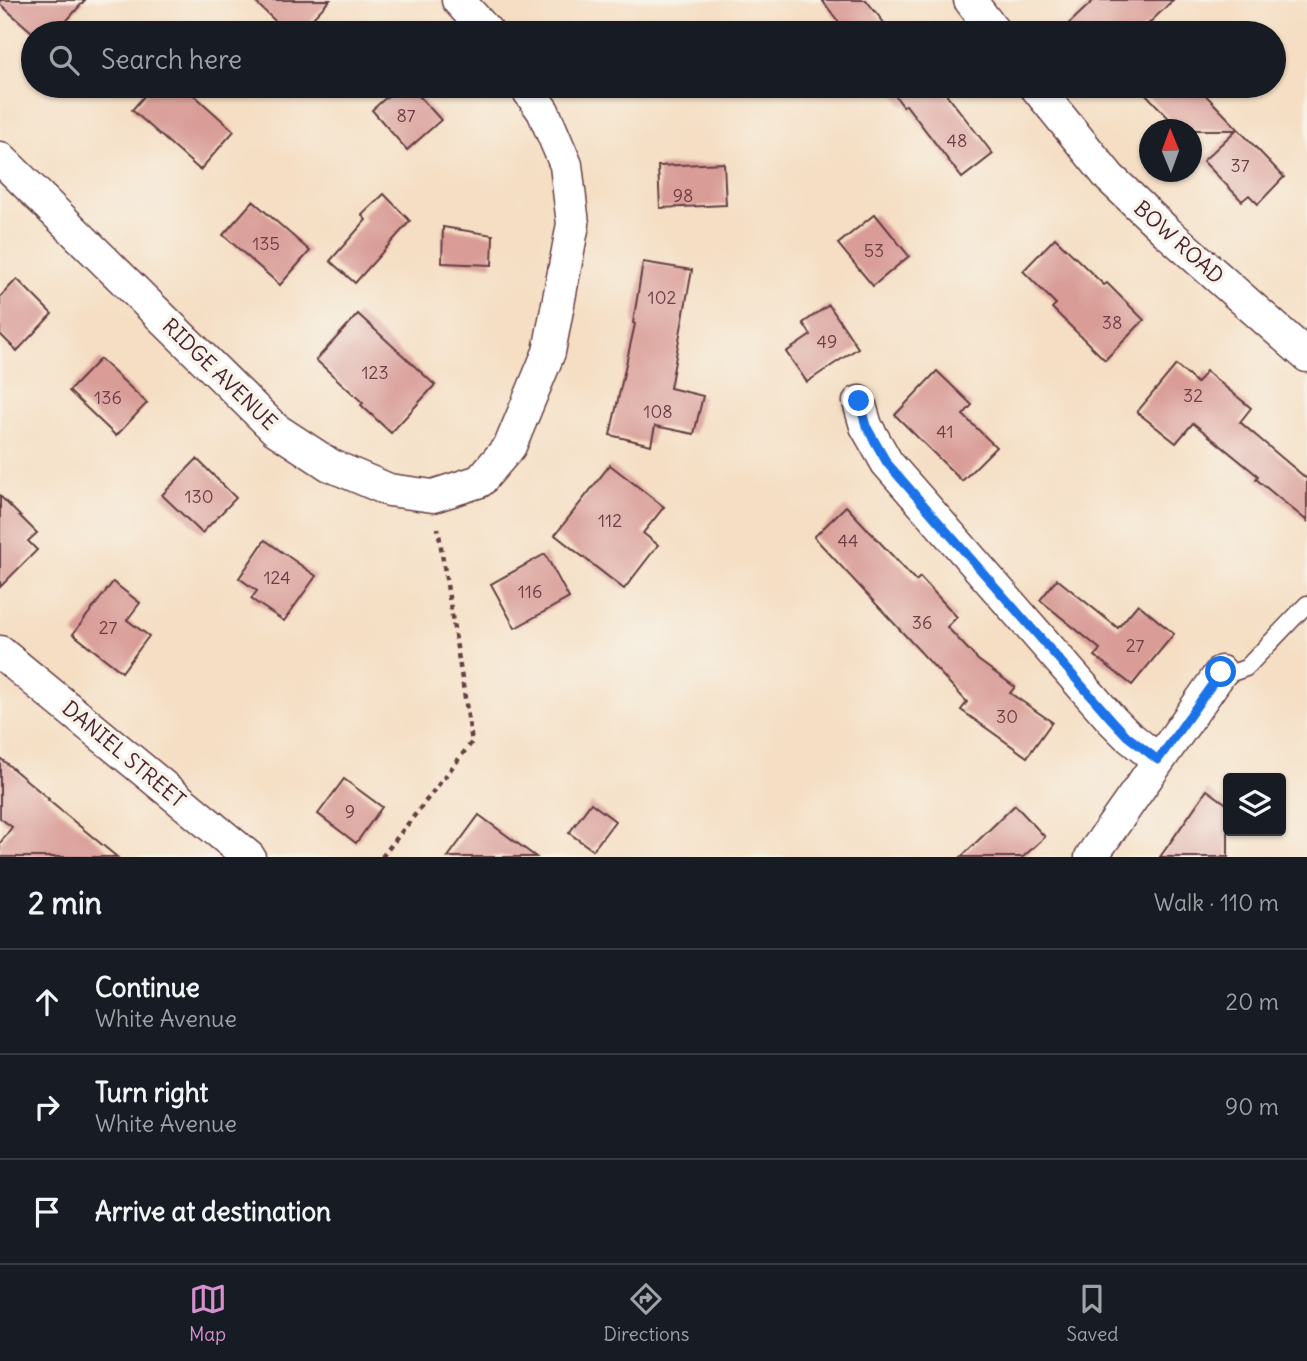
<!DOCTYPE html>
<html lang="en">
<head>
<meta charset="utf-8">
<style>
	body { margin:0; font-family:Delius,sans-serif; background:#20242c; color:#f1f3f6 }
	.controls { position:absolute; right:21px; bottom:21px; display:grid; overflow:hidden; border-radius:7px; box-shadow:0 2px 5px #0004 }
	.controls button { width:63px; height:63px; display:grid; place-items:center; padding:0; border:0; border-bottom:2px solid #363941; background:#171b24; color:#f1f3f6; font:35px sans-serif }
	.compass { position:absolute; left:1139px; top:119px; width:63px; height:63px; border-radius:50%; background:#171b24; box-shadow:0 2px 5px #0004; rotate:359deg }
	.stop { position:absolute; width:21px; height:21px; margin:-16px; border:5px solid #1a73e8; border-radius:50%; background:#fff }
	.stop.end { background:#1a73e8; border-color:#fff; box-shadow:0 2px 7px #0008 }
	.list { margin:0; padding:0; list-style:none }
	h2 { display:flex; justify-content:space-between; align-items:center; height:91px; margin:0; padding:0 28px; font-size:30px }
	h2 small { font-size:23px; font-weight:400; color:#9ea1a6 }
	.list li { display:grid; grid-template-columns:46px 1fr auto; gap:21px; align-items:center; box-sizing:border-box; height:105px; padding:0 28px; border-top:2px solid #363941 }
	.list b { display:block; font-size:26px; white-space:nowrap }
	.list p { margin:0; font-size:23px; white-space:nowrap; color:#9ea1a6 }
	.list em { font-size:23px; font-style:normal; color:#9ea1a6 }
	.icon { flex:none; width:38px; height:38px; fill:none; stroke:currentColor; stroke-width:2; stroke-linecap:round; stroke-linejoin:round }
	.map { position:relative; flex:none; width:1307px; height:857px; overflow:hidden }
	.search { position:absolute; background:#171b24; box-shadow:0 2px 5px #0004; left:21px; right:21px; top:21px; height:77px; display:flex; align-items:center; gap:18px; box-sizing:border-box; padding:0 24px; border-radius:38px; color:#9ea1a6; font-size:26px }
	.sheet { height:406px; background:#171b24 }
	nav { display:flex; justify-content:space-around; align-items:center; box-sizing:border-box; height:98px; border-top:2px solid #363941; background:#171b24; font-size:19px; color:#9ea1a6 }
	nav a { display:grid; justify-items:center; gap:4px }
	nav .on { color:#d690ce }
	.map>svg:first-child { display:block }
	.building { fill:#d99c97 }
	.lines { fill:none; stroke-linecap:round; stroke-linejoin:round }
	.lane-casing { stroke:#643c42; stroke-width:19 }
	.street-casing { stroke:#643c42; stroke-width:35 }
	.path { stroke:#643c42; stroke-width:4.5; stroke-dasharray:5 5; stroke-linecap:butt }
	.lane { stroke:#fff; stroke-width:16 }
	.street { stroke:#fff; stroke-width:32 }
	.route { stroke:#1a73e8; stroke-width:9 }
	.labels { text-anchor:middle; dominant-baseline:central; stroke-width:7; stroke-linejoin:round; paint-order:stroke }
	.number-label { font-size:18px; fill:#6e3e46 }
	.street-label { font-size:21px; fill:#4a1f2b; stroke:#f7f3e8 }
</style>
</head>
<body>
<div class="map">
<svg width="1307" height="857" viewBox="0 0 1307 857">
	<rect width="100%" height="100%" fill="#f7f3e8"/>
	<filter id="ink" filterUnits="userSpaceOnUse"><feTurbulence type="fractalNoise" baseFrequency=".0143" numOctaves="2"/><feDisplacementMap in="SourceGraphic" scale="14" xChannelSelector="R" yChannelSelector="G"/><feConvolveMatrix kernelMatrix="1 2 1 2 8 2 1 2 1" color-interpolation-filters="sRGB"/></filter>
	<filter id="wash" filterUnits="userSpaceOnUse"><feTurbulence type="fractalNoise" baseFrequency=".00686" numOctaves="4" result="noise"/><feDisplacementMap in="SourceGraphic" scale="28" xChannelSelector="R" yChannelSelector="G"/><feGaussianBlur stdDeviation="1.57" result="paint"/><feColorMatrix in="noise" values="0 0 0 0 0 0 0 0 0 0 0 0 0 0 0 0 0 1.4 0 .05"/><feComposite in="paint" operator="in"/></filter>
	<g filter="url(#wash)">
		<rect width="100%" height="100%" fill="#f5dec3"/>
		<g id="blocks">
			<g class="building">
				<path d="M0,0H85L56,33H33L0,4Z"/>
				<path d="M253,0H330L299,33H288Z"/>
				<path d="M822,0H866L892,33H847Z"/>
				<path d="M1094,0H1173L1139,33H1059Z"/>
				<path d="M153,86H184L234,131L200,170L132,110Z"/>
				<path d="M399,86H410L441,120L407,150L372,110Z"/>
				<path d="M888,86H940L993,154L962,178L906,105L903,106Z"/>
				<path d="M1146,86H1197L1284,177L1258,204L1249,195L1242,201L1203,161L1236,130H1180L1142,90Z"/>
				<path d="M724,163L726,205L660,208L658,166Z"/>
				<path d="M384,194L410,221L355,283L330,261L366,220L362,215Z"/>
				<path d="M253,201L310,251L280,285L223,235Z"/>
				<path d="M875,214L909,256L873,286L838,244Z"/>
				<path d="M443,227L493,235L492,265L442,263Z"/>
				<path d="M1055,238L1104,285L1107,283L1144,320L1105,360L1052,308L1056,304L1023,271Z"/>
				<path d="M643,262L692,270L670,388L703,396L694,434L655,426L651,445L610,435L635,324L633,323Z"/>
				<path d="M17,279L52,314L17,351L0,334V297Z"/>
				<path d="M829,305L858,348L807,382L786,352L811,335L803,323Z"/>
				<path d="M358,314L435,385L391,433L361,405L363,403L316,360Z"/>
				<path d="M100,359L147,403L116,436L69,391Z"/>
				<path d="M1176,365L1197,383L1206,371L1251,408L1240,422L1307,479V521L1256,479L1258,476L1193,423L1176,443L1137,412Z"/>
				<path d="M937,371L972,405L963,415L996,447L962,481L895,415Z"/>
				<path d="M197,459L236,498L202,533L162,495Z"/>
				<path d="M610,465L664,507L643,533L658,545L624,589L555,535Z"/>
				<path d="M0,496L37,533L28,541L37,550L0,587Z"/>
				<path d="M846,506L916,581L920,577L957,617L947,627L978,660L1015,687L1010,693L1052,722L1027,757L961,710L967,702L814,537Z"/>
				<path d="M265,540L316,576L284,621L251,599L257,591L239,578Z"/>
				<path d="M545,554L569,598L515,628L491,584Z"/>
				<path d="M1057,579L1118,628L1138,604L1174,634L1132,685L1095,656L1100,649L1040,600Z"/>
				<path d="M113,582L140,603L127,620L149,636L122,672L73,634Z"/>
				<path d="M0,758L49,799L48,800L117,857H0V843L12,827L0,818Z"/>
				<path d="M344,779L382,807L356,843L318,814Z"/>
				<path d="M1207,790L1228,805V857H1160Z"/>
				<path d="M591,803L615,821L593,850L569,833Z"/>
				<path d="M1015,805L1045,837L1023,857H961Z"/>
				<path d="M479,815L536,857H448Z"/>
			</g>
		</g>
	</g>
	<g filter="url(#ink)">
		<use href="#blocks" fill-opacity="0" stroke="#643c42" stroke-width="2"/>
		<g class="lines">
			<g class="lane-casing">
				<path id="lane" d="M1221,672L1229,674L1246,668L1307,604"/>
			</g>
			<g class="street-casing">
				<g id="street">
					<path d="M458,0L488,33"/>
					<path d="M970,0L995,33"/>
					<path d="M1035,86L1110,178L1167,232L1307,356"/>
					<path d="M0,158L275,429L330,465L389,490L433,496L480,481L510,446L549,352L573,224L566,165L543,111L525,86"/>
					<path d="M859,402L866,426L887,463L1112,720L1127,735L1158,760"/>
					<path d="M0,652L249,857"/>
					<path d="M1091,857L1221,672"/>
				</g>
			</g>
			<path class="path" d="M382,857L472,742L438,528"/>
			<use href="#lane" class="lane"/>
			<use href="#street" class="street"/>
		</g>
	</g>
	<g class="lines" filter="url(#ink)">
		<path class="route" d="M859,401L866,426L887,463L1112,720L1127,736L1158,760L1221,672"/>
	</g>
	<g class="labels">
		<g class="number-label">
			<text x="406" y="115">87</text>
			<text x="957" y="140">48</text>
			<text x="1240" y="165">37</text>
			<text x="683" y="195">98</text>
			<text x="266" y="243">135</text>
			<text x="874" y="250">53</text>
			<text x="662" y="297">102</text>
			<text x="1112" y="322">38</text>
			<text x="827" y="341">49</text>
			<text x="375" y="372">123</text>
			<text x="1193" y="395">32</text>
			<text x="108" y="397">136</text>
			<text x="658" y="411">108</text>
			<text x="945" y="431">41</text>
			<text x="199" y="496">130</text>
			<text x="610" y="520">112</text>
			<text x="848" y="540">44</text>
			<text x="277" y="577">124</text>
			<text x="530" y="591">116</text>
			<text x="922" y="622">36</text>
			<text x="108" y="627">27</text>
			<text x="1135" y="645">27</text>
			<text x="1007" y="716">30</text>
			<text x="350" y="811">9</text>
		</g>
		<g class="street-label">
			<text transform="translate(1179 242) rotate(42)">BOW ROAD</text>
			<text transform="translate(220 374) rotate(44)">RIDGE AVENUE</text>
			<text transform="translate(124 754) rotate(40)">DANIEL STREET</text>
		</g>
	</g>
</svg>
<div class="controls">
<button><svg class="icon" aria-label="layers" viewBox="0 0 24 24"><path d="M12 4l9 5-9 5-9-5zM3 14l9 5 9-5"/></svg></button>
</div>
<svg class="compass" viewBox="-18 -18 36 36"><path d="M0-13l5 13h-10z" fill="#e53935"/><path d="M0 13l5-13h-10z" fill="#9ea1a6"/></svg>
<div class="stop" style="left:1221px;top:672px"></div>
<div class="stop end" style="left:859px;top:401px"></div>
<div class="search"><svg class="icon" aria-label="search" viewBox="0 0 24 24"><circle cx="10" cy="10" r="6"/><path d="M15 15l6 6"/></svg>Search here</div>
</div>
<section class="sheet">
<h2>2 min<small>Walk · 110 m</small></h2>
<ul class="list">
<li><svg class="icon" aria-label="ahead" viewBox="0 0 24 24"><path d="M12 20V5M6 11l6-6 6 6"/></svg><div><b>Continue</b><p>White Avenue</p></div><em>20 m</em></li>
<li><svg class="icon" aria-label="right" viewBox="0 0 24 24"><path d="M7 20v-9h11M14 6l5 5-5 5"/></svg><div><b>Turn right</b><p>White Avenue</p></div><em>90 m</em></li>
<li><svg class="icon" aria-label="arrive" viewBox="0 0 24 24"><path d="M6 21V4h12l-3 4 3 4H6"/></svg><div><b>Arrive at destination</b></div></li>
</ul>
</section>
<nav>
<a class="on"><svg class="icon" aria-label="map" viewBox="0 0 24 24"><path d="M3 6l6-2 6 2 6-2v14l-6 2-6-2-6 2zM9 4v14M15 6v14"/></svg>Map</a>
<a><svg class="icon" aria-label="directions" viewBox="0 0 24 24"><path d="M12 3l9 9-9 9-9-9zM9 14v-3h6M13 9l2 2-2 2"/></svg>Directions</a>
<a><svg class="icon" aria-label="saved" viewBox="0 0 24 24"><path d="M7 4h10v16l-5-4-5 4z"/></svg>Saved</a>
</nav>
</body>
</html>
